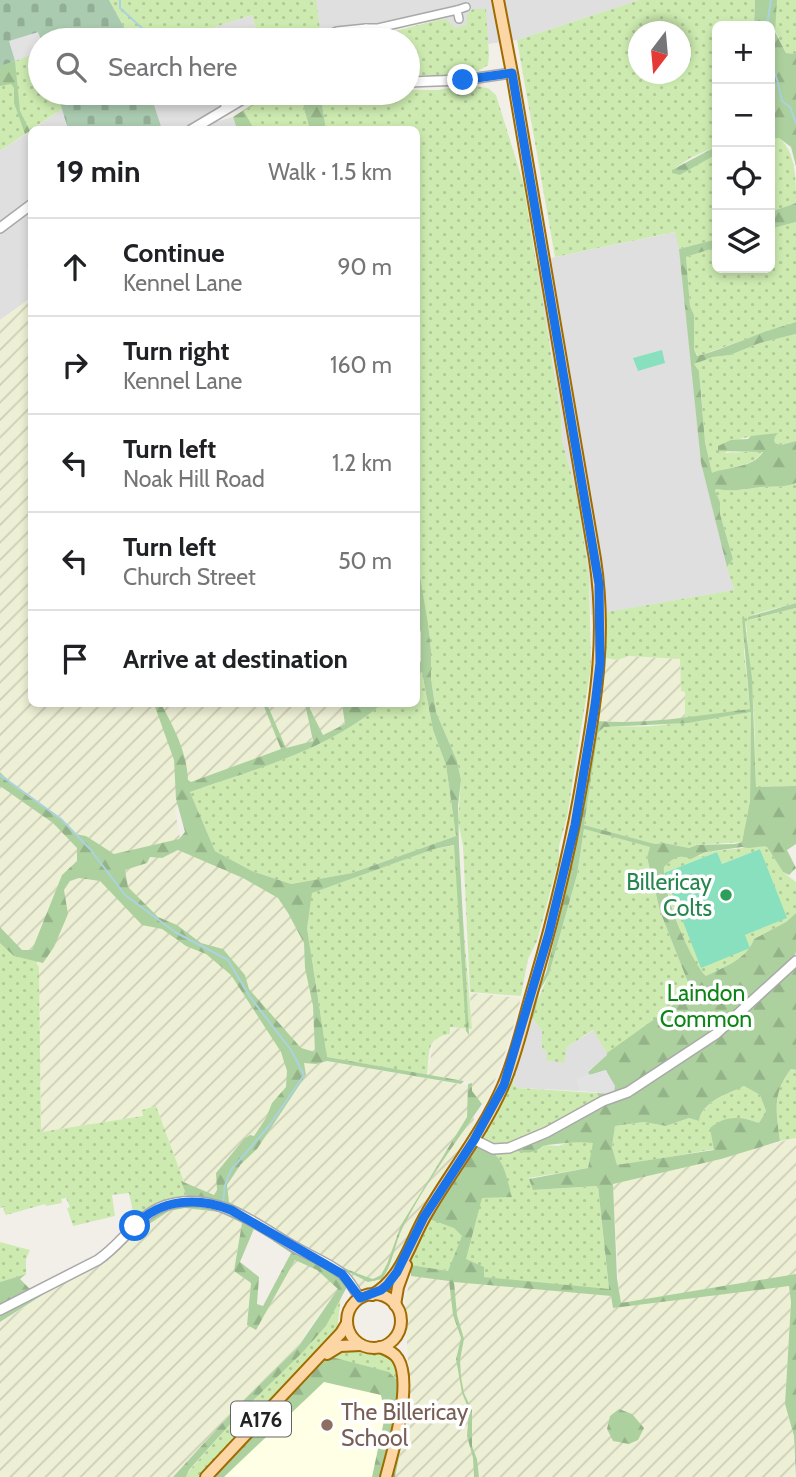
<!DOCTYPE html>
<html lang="en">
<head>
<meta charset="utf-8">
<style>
	body { margin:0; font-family:Cabin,sans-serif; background:#f6f6f6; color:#202124 }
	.controls { position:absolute; right:21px; top:21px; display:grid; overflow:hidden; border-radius:10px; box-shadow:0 4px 10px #0003 }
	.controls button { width:63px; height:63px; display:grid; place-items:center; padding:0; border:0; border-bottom:2px solid #e0e0e0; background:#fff; color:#202124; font:35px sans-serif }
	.compass { position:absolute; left:628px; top:21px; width:63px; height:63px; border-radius:50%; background:#fff; box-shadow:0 4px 10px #0003; rotate:196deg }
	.stop { position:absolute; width:21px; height:21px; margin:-16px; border:5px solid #1a73e8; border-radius:50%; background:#fff }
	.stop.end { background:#1a73e8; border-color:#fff; box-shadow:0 2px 7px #0008 }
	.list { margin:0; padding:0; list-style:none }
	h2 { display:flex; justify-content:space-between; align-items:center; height:91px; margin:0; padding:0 28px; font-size:30px }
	h2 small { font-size:23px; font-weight:400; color:#757577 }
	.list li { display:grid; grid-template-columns:46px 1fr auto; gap:21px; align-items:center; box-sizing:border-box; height:98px; padding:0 28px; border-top:2px solid #e0e0e0 }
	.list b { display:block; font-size:26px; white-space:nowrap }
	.list p { margin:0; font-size:23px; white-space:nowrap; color:#757577 }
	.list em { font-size:23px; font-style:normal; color:#757577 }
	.icon { flex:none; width:38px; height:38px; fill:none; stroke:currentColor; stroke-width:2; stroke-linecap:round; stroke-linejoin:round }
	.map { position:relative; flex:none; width:796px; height:1477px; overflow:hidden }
	.search { position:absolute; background:#fff; box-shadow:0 4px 10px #0003; left:28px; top:28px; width:392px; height:77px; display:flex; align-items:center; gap:18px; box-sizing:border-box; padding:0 24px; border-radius:38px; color:#757577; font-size:26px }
	.panel { position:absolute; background:#fff; box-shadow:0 4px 10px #0003; left:28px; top:126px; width:392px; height:581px; border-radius:10px }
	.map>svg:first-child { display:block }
	.residential { fill:#e0dfdf }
	.education { fill:#ffffe5 }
	.farmland { fill:url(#farmland-furrows) }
	.grass { fill:url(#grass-dots); fill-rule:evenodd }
	.forest { fill:url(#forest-firs); fill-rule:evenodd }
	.cemetery { fill:url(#cemetery-stones) }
	.pitch { fill:#88e0be }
	.parking { fill:#e2e2e2 }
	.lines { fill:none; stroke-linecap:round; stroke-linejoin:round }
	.stream { stroke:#aad3df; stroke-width:2 }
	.minor-casing { stroke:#a9a9a9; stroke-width:10 }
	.tertiary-casing { stroke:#a9a9a9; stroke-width:12 }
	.primary-casing { stroke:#a06b00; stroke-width:14 }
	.minor { stroke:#fff; stroke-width:7 }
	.tertiary { stroke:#fff; stroke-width:9 }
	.primary { stroke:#fcd6a4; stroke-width:10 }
	.route { stroke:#1a73e8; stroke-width:9 }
	.leisure-dot { fill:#2e9e5b; stroke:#fff; stroke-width:2.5 }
	.education-dot { fill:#8d6e63; stroke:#fff; stroke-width:2.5 }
	.labels { text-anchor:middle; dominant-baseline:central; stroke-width:7; stroke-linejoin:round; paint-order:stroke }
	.shield { fill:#fff; stroke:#646464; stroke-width:2 }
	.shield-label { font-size:21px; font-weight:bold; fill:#222 }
	.leisure-label { font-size:23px; fill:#27864d; stroke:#fff; text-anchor:end }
	.park-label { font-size:23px; fill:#0c8416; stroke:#fff }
	.education-label { font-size:23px; fill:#785e54; stroke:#fff; text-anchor:start }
</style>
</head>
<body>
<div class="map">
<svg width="796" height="1477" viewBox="0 0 796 1477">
	<defs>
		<pattern id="farmland-furrows" width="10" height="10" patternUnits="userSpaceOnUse" patternTransform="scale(1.75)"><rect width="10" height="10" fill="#eef0d5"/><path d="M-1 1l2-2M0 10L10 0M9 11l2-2" fill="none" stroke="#ccceb7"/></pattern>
		<pattern id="grass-dots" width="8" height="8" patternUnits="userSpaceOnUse" patternTransform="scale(1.75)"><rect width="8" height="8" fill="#cdebb0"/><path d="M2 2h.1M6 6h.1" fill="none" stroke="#b0c997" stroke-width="1.8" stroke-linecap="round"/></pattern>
		<pattern id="forest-firs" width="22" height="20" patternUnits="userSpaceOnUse" patternTransform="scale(1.75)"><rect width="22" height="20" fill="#add19e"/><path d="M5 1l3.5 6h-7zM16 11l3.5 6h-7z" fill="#95b388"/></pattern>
		<pattern id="cemetery-stones" width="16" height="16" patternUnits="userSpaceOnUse" patternTransform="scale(1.75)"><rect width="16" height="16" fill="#aacbaf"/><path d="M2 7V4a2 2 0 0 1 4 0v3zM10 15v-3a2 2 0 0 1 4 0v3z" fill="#92ae96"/></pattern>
	</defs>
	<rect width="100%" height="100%" fill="#f2efe9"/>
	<g class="residential">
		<path d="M315,0H639L517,40L488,44L485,9L468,25L455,29L445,19L371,32L320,37Z"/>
		<path d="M252,15L259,40H175Z"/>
		<path d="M150,93H238L197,127L233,117L237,129H162Z"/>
		<path d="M62,109L68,130H32Z"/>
		<path d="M32,130V266L27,270L31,275V298L0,320V151Z"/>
		<path d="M676,232L681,256L701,463L734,590L591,615L589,576L577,497L562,440L561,414L551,349L534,264L555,257Z"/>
		<path d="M531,1016L542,1031V1049L547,1052L564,1056L567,1047L594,1030L608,1055L588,1071L590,1075L577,1079L580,1091L518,1088L513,1086Z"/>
	</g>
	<path class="education" d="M318,1368L392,1385L378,1477H216Z"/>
	<g class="farmland">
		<path d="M31,298L32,704H305L313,745L190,792L175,810L180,839L311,899L327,1061L470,1086V1082L428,1075L433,1043L437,1038L451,1035V1028L472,1029L470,993L521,998L509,1042L486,1104L473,1105L475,1140L397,1272L372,1295L360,1298L349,1283L252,1221L191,1201L156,1106L143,1116L41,1132L39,967L19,953L0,933V320Z"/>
		<path d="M629,656L680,659L681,690L685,691V719L617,722L593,720L600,657L621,660Z"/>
		<path d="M310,704H342L345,724L322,735L310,709Z"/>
		<path d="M796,1138V1304L791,1303L785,1404L794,1436L795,1477H395L410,1402L405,1301L411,1276L611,1296L612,1304L620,1303L613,1184Z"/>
		<path d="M185,1208L219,1212L242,1223L234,1271L251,1283L247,1325L255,1329L295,1259L317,1270L339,1289L308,1329L298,1347L237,1407L173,1477H0V1323L47,1292L111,1256L134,1234L169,1211Z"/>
	</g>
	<g class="grass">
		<path d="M109,0H316L321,37L366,28L364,40H259L252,15L175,40H131Z"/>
		<path d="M639,0H755L754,26H717V146L690,158L672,170L680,175L717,154V239L679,249L675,232L555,257L517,40ZM638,32H680V74H638Z"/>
		<path d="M775,0H796V54L786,53L775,30Z"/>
		<path d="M473,9H486L489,55L488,65C468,80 431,76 408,74V40H374L383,34L438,20L446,19L455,28L467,25V14Z"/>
		<path d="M40,52V93H57L62,109L0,151V66Z"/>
		<path d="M466,85L488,88L496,95L523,182L561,414L562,440L577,496L589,576L591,667L567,817L559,846V859L537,941L528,959L521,996L470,992L463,846L458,821L461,780L457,761L436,712L431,679V650L428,623L416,560V130L326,129L320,93H408V90H438Z"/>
		<path d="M275,93H302L304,109L310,129H254L244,111Z"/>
		<path d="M779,138C796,152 796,180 796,203L770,212V139Z"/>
		<path d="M796,222V322L698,356L694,349V315L690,306L686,257L717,247V268H770V229Z"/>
		<path d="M796,334V441L781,445L775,443L774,438L777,434L742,438L725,453L763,451C752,469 729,465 712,474L705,442L699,371L693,364L713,357L730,355L760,343Z"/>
		<path d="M796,483V603L755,614L749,620L796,608V786L756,787L754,714L746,623L744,651L750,709L685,719V692L681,691L680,659L629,656L618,660L600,657L601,613L734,590L727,567L733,559L720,514V502L715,492L716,489C733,492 746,489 762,487C774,486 785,488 796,483Z"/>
		<path d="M422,672L433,730L446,765L456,836L352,873L291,884L252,871L215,851L190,792C256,769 328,750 382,704H416L417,676Z"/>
		<path d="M751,712L750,801L742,842L697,845L689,848L664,843L655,844L584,825L598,733L604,727C620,726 636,727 653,726C686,723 718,718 751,712Z"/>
		<path d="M584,829L651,847L647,857L660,911L689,985L670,1008L608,1055L593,1030L567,1047L564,1063L546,1060L547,1052L542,1049V1031L533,1019V1011L549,974L577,875Z"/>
		<path d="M457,845L472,1029L450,1027V1034C425,1038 430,1053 427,1075L327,1057L307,928L311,893L434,849Z"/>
		<path d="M761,846L767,847L783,872L796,882V913L786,922L754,939C747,959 724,967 706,976C702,972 698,968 695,963C684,946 663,886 664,867L676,857L700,856L706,852ZM760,849L786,918L744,935L750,948L664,873L717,852L722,864Z"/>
		<path d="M0,933L19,953L32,956L39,967L41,1132L143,1116L142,1110L156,1106L184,1182H182L187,1197L159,1202L136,1226L129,1193L112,1195L115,1216L73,1226L67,1208L70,1207L66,1198L61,1199L62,1203L46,1206L45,1204L6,1215L3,1210L5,1207L0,1208Z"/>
		<path d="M509,1067L517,1070L513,1085L518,1088L597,1093L600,1101L536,1151L545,1145L558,1146L575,1140L594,1143L588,1168L529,1178L534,1190L598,1186L609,1290L510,1281L411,1265L413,1242Z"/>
		<path d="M791,1069L796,1070V1138L780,1141C776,1112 772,1093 791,1069Z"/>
		<path d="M744,1086L760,1095L766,1111L759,1123L747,1119L715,1149L617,1166L612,1147L615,1126L644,1122L666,1126L689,1118L699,1121C703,1101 728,1094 744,1086Z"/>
		<path d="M0,1242L30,1250L26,1259V1274L0,1282Z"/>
		<path d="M341,1295L336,1339L318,1358L361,1345L396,1355L398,1381L328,1356L321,1363L315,1361L206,1477H186L189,1471L242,1411L302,1353L326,1326Z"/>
	</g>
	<g class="forest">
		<path d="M755,0H777L775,32L786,53L796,54V166L791,147L779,138L770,139V124L772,119L770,113V26H754Z"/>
		<path d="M15,61L20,111L30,131L25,134L14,103V88L11,84L0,86V64Z"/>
		<path d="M270,93H275L244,111L254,129H237L233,117Z"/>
		<path d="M302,93H320L326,129H310L304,109Z"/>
		<path d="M717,146V154L680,175L672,173V170Z"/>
		<path d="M796,203V222L770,229V212Z"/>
		<path d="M717,239V247L686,257L690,306L694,315V349L697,356C717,351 735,343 754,336C767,330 782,327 796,322V334L760,343L730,355L713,357L694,364L699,371L705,442L712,473C728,466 752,469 763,452L718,451V446L731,440L748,439L751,436L778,433L774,438L775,443L781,445L796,441V483C785,488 774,486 762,487C745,489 733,492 716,489L715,491L720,502V514L733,559L727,567L701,463L679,249Z"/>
		<path d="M417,560L428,623L431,650V679L436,712L457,761L461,780L458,806L459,845L469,1035L466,1031L454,845L434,849L312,893L307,928L327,1057L464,1081L461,1084L327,1061L316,1064L304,1063L306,1075L257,1149L241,1164L227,1185L229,1202C278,1226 321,1263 373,1279L381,1275L387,1264L401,1225L467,1117L468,1084L472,1083V1091L482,1104C454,1145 424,1185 402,1229C394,1246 393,1264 382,1279L368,1282L212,1201L187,1197L181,1181L214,1195L217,1190L216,1173L244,1139L250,1135L254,1136L266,1118L272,1103L286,1087L287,1071L281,1052L231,975L206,954L186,946L162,929L142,925L100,881L79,878L70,881L64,890L68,914L54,947L43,963L14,956L0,943V927L22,950H32L62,875L77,861V848L53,823L0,786V772L14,786L61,819L75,834L86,836L114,854L179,839L185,832L176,799L174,760L154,704H161C174,727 187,753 188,780L191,782L281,749L263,704H267L286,748L313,741L305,704H310V709L323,735L345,724L342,704H382C328,750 256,769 190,792L215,851L252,871L291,884L352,873L456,836L446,765L433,730L422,672L417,676V666L421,661V633L416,614ZM178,850L243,878L278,898L288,913L304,943L305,968L313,1006L315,1052L301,1048L249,989L245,975L223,949L201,943L177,925L158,917L128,887L125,870L147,863L150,857L162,858Z"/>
		<path d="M796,603V608L748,620V617Z"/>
		<path d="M744,616L752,678L756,787L796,786V844L787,850L796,868L789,875L783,872L767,847C758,845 751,850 742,847L706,852L691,859C678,854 674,858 664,867C662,891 689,959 706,976C724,967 747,959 754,939L786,922L796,913V952L793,963L796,961V1070L791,1069C772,1093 776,1112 780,1141L721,1159L613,1184L617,1278L621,1303L796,1274V1477L794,1436L785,1404L791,1302L789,1286L613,1308L611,1296L454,1282L457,1315L464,1339L460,1360L461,1377L464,1393L472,1410V1446L477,1459L479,1477H474L473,1458L467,1436L469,1410L462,1393L456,1359L461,1338L453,1315L449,1281L411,1276V1265L448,1271L462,1236L454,1228L424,1217L475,1140C503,1154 504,1167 512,1197L482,1198L466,1259L484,1267V1277L609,1289L598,1186L533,1190L529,1179L588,1168L593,1143C576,1141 564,1143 547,1145C541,1146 543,1147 537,1150C527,1155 520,1152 509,1148L600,1101L597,1093L614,1094L606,1070L590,1075L588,1072L607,1055V1053L670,1008L689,985L660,911L647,857L650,847L584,829L577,875L549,974L540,990L533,1019L531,1017L517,1070L512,1068L536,991L546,973L563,903L598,721C649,725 700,715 750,709L742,617ZM751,712L750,801L742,842L735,844L697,845L689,848L664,843L655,844L584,825L598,733L604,727L688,723ZM744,1086L760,1095L766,1111L759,1123C741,1116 725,1115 710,1128L714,1150L617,1165L612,1147L615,1126L644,1122L666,1126L689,1118L699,1121C702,1101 728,1094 744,1086Z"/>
		<path d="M195,1201L256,1224L240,1262L259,1277L257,1304L263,1306L291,1253L273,1241L276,1236L349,1283L326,1326L302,1353L242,1411L189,1470L186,1477H173L237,1407L298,1347L338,1289L317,1270L295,1260L256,1330L247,1325L251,1283L234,1271L242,1223L219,1212L185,1208L169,1211L134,1234L111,1256L47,1292L0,1322V1282L26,1274L20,1279L31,1290L98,1260L153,1213Z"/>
		<path d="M328,1356L389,1372L398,1381L399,1408L381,1477H372L385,1416L381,1395L324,1382L224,1477H211L289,1394Z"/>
		<path d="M410,1372V1402L395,1477H386L403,1378Z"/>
		<path d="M619,1409L632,1414L644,1428L638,1440L629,1444L613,1441L607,1429L610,1416Z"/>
	</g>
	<g class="cemetery">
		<path d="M0,0H109L131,40H40V52L0,66Z"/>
		<path d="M57,93H150L162,129H68Z"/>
	</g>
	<g class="pitch">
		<path d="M662,350L665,363L638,371L633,358Z"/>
		<path d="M760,849L787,918L745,935L750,948L701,968L664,873L717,852L722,864Z"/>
	</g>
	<g class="parking">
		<path d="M38,32L41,40L40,52L15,61L9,41Z"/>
		<path d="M606,1070L615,1086L614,1094L580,1091L577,1079Z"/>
	</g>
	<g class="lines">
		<g class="stream">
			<path d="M120,0V8L155,40"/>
			<path d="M767,26L771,0"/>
			<path d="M770,61L777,79L782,101L790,107L796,123"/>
			<path d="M0,775L61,819L90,849L125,895L175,932L228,960L250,997L291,1050L304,1075L269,1126L231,1170L225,1185L223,1203"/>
		</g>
		<g class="minor-casing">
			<g id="minor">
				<path d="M459,19L457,10L466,7"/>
				<path d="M315,40L337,31L366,28"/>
				<path d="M364,40L366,28H378L457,10"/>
				<path d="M225,106L241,93"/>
			</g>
		</g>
		<g class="tertiary-casing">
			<g id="tertiary">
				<path d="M408,82L463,80L512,73"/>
				<path d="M191,130L253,93"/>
				<path d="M0,228L32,204"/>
				<path d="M475,1140L493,1149L509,1148L547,1132L603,1101L628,1092L716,1034L796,961"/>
				<path d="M0,1310L98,1260C122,1244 137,1216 164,1206C213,1189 254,1223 293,1246C308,1255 327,1262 341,1273C349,1279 354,1290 360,1298"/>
			</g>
		</g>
		<g class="primary-casing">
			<g id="primary">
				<circle cx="374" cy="1321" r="27"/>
				<path d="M372,1295C403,1278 410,1241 427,1213C452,1170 483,1132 503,1086C517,1054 524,1018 534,985C555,913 572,842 584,769C597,696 606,632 595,559L512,73L498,0"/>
				<path d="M395,1305L398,1287L406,1265"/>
				<path d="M380,1347C387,1350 394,1352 398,1359C413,1383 393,1451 386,1477"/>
				<path d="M327,1354L340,1346L361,1345"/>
				<path d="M206,1477L341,1333L347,1323"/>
			</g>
		</g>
		<use href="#minor" class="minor"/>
		<use href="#tertiary" class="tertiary"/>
		<use href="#primary" class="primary"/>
	</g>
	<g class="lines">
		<path class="route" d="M135,1226C160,1198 199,1197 231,1210L342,1274L360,1298L381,1290L387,1285L397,1272L424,1217L474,1140L504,1085L549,933L575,825L595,705L600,663L599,584L512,73L463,80"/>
	</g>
	<circle class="leisure-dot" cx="726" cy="895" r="7"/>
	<circle class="education-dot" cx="327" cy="1425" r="7"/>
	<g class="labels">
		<rect class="shield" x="231" y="1401.5" width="60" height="35" rx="5"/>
		<g class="shield-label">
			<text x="261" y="1419">A176</text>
		</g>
		<g class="leisure-label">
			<text x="712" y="882">Billericay<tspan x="712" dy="26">Colts</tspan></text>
		</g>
		<g class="park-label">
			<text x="706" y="993">Laindon<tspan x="706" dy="26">Common</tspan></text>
		</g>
		<g class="education-label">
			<text x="341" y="1412">The Billericay<tspan x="341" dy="26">School</tspan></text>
		</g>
	</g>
</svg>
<div class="controls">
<button>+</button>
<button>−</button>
<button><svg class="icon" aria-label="locate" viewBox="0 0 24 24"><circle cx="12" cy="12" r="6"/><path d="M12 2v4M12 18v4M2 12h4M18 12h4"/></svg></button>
<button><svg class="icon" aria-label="layers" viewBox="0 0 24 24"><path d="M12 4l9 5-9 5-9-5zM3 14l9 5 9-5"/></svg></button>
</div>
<svg class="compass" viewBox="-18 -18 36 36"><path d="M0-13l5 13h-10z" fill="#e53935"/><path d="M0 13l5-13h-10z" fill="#757577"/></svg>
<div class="stop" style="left:135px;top:1226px"></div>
<div class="stop end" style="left:463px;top:80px"></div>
<div class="search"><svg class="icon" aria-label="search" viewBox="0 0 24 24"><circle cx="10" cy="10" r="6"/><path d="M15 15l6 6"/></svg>Search here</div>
<section class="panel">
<h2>19 min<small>Walk · 1.5 km</small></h2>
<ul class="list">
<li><svg class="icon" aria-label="ahead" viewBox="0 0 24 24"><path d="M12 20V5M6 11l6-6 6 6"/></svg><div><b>Continue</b><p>Kennel Lane</p></div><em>90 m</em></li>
<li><svg class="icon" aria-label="right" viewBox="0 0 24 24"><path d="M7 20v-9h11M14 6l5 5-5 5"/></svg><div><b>Turn right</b><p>Kennel Lane</p></div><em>160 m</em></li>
<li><svg class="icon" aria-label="left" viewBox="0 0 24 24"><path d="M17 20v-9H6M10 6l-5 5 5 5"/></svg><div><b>Turn left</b><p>Noak Hill Road</p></div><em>1.2 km</em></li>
<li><svg class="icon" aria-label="left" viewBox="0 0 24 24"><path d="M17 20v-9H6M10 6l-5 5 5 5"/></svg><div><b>Turn left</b><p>Church Street</p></div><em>50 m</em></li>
<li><svg class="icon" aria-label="arrive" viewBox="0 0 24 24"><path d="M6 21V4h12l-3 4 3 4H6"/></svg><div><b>Arrive at destination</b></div></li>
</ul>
</section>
</div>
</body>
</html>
